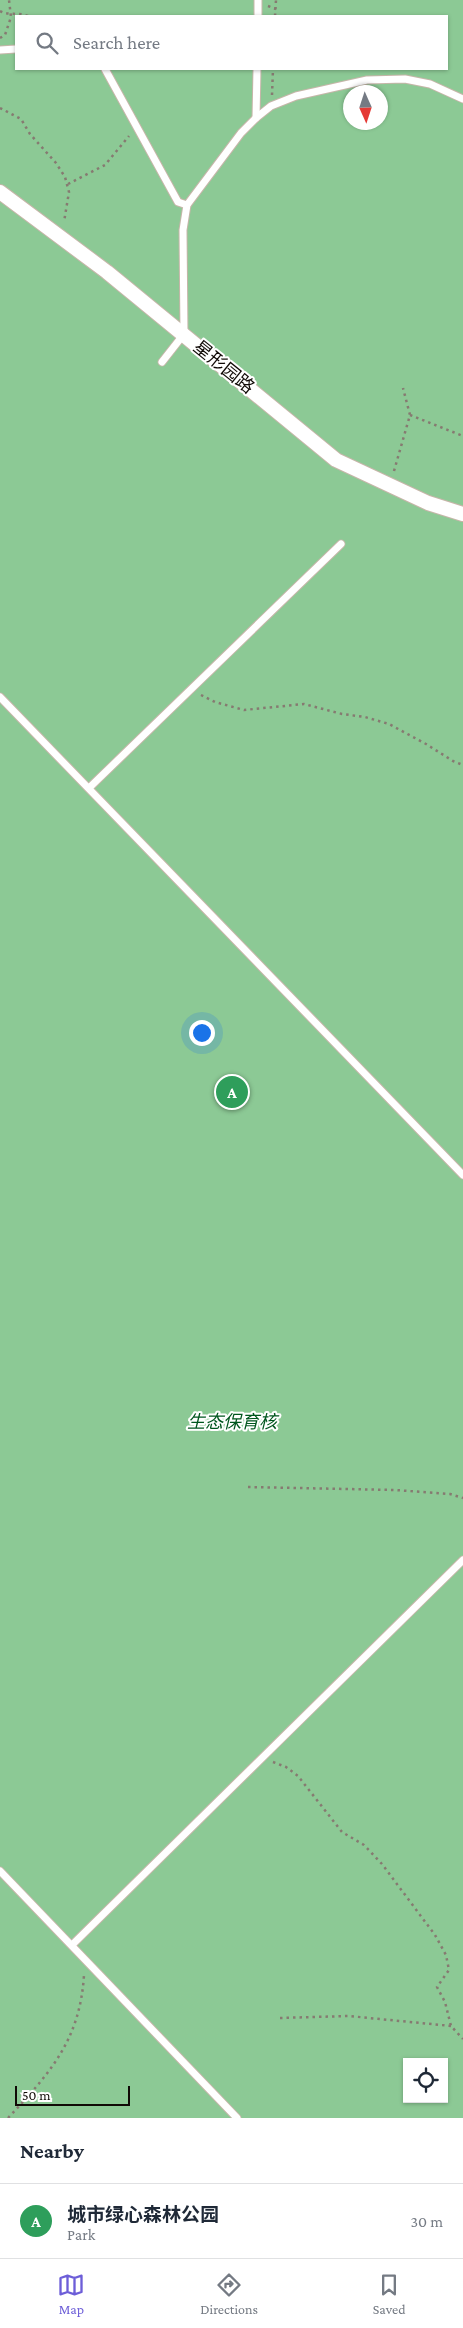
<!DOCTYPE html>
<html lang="en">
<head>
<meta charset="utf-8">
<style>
	body { margin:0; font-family:"Crimson Pro","Noto Sans SC",serif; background:#f6f6f7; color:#1f2937 }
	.controls { position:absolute; right:15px; bottom:15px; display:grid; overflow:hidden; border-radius:0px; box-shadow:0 1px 4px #0004 }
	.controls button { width:45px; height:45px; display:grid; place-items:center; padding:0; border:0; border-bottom:1px solid #e0e1e3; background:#fff; color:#1f2937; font:25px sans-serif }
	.compass { position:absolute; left:343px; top:85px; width:45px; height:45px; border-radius:50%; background:#fff; box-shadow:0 1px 4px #0004; rotate:177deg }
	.scale { position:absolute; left:15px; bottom:12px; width:115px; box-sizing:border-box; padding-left:5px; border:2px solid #100a06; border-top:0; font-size:14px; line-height:18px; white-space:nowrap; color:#100a06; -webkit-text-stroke:4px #fff; paint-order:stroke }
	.you { position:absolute; left:201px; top:1032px; width:18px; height:18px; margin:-12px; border:4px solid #fff; border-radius:50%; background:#1a73e8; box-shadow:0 0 0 8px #1a73e833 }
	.badge { display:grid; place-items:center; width:32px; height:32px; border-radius:50%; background:#6d5ed8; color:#fff; font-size:16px; font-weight:700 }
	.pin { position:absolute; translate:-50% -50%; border:2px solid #fff; box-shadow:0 1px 5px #0006 }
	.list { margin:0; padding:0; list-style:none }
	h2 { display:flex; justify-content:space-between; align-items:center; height:65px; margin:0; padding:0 20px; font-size:21px }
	h2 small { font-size:16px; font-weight:400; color:#747a83 }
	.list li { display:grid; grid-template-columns:32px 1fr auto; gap:15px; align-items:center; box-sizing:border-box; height:75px; padding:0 20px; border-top:1px solid #e0e1e3 }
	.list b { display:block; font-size:19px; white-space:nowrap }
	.list p { margin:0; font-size:16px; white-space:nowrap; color:#747a83 }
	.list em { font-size:16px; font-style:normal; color:#747a83 }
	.icon { flex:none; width:28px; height:28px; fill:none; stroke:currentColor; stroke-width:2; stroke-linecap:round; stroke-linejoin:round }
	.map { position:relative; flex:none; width:463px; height:2118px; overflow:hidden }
	.search { position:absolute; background:#fff; box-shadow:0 1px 4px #0004; left:15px; right:15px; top:15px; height:55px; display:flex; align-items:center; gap:12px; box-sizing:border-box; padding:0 18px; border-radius:0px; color:#747a83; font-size:19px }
	.sheet { height:140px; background:#fff }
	nav { display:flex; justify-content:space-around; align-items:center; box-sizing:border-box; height:70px; border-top:1px solid #e0e1e3; background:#fff; font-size:14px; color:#747a83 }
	nav a { display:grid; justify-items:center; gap:2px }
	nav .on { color:#6d5ed8 }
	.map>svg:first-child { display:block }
	.green { fill:#8cc995; fill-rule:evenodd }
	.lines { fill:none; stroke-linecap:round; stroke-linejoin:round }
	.service-casing { stroke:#c6b6a9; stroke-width:9 }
	.minor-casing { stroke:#c6b6a9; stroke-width:16 }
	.path { stroke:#867a71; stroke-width:2.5; stroke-dasharray:2.5 4; stroke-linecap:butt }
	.service { stroke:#fff; stroke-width:7 }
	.minor { stroke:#fff; stroke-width:14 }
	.labels { text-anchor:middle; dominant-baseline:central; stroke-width:4; stroke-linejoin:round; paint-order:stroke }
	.street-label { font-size:18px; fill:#100a06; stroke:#fff }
	.park-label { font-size:18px; font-style:italic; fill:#00561e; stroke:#fff }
</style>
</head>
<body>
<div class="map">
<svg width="463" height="2118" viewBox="0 0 463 2118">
	<rect width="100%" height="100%" fill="#eeddd0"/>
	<path class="green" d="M0,0H463V2118H0ZM16,16H447V69H16ZM350,92H380V122H350ZM407,2062H444V2099H407Z"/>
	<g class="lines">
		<g class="service-casing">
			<g id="service">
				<path d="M258,16V0"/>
				<path d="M0,50L16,49"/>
				<path d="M105,69L178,202L187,205"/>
				<path d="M256,118L257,69"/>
				<path d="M162,362L184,334L183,230L187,205L241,133L256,118L271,106L296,96L367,80L405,79L430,84L463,99"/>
				<path d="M0,697L463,1175"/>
				<path d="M89,788L341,544"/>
				<path d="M0,1871L237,2118"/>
				<path d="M72,1945L463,1560"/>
			</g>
		</g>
		<g class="minor-casing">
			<path id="minor" d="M0,192L107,272L336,460L428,503L463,514"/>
		</g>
		<g class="path">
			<path d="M268,6L276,9"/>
			<path d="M0,11C9,16 19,12 28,16"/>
			<path d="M275,16L276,0"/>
			<path d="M0,38L5,35L11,17L9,0"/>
			<path d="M272,95L273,69"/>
			<path d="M0,108L21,119L30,134L56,163L65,177L69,192L64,222"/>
			<path d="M68,184L105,165L129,136"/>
			<path d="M410,415L463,436"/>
			<path d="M394,471L410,415L403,388"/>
			<path d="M201,695L215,702L244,710L304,704L342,714L365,717L389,724L426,744L453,761L463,765"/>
			<path d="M248,1487L395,1490L450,1494L463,1498"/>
			<path d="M273,1762L286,1767L298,1776L342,1832L364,1845L382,1864L435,1935L446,1955L449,1970L437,1987L445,2002L451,2026L463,2039"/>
			<path d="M280,2018L349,2016L451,2026"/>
			<path d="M8,2118C50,2073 80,2040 84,1975"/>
		</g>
		<use href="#service" class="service"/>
		<use href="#minor" class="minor"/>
	</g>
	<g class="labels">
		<g class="street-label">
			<text transform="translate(224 367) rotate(39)">星形园路</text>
		</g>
		<g class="park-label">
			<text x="232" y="1422">生态保育核</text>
		</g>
	</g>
</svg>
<div class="controls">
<button><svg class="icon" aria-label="locate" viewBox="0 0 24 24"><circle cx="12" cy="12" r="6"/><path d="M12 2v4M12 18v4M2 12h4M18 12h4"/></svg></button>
</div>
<svg class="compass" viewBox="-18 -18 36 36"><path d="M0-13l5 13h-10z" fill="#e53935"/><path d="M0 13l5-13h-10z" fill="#747a83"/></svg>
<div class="scale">50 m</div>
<div class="you"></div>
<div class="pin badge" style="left:232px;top:1092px;background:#2e9e5b">A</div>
<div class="search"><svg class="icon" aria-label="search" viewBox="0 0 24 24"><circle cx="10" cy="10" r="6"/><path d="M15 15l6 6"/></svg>Search here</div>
</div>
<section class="sheet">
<h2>Nearby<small></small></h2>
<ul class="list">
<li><span class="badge" style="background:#2e9e5b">A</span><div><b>城市绿心森林公园</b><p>Park</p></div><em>30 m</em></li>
</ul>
</section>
<nav>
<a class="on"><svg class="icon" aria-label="map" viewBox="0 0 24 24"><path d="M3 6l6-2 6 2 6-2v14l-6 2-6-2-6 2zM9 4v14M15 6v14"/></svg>Map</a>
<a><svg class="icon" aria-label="directions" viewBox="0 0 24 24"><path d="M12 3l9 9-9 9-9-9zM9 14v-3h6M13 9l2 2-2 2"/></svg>Directions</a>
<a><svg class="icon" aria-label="saved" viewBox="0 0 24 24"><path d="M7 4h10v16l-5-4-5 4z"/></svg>Saved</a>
</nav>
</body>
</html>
